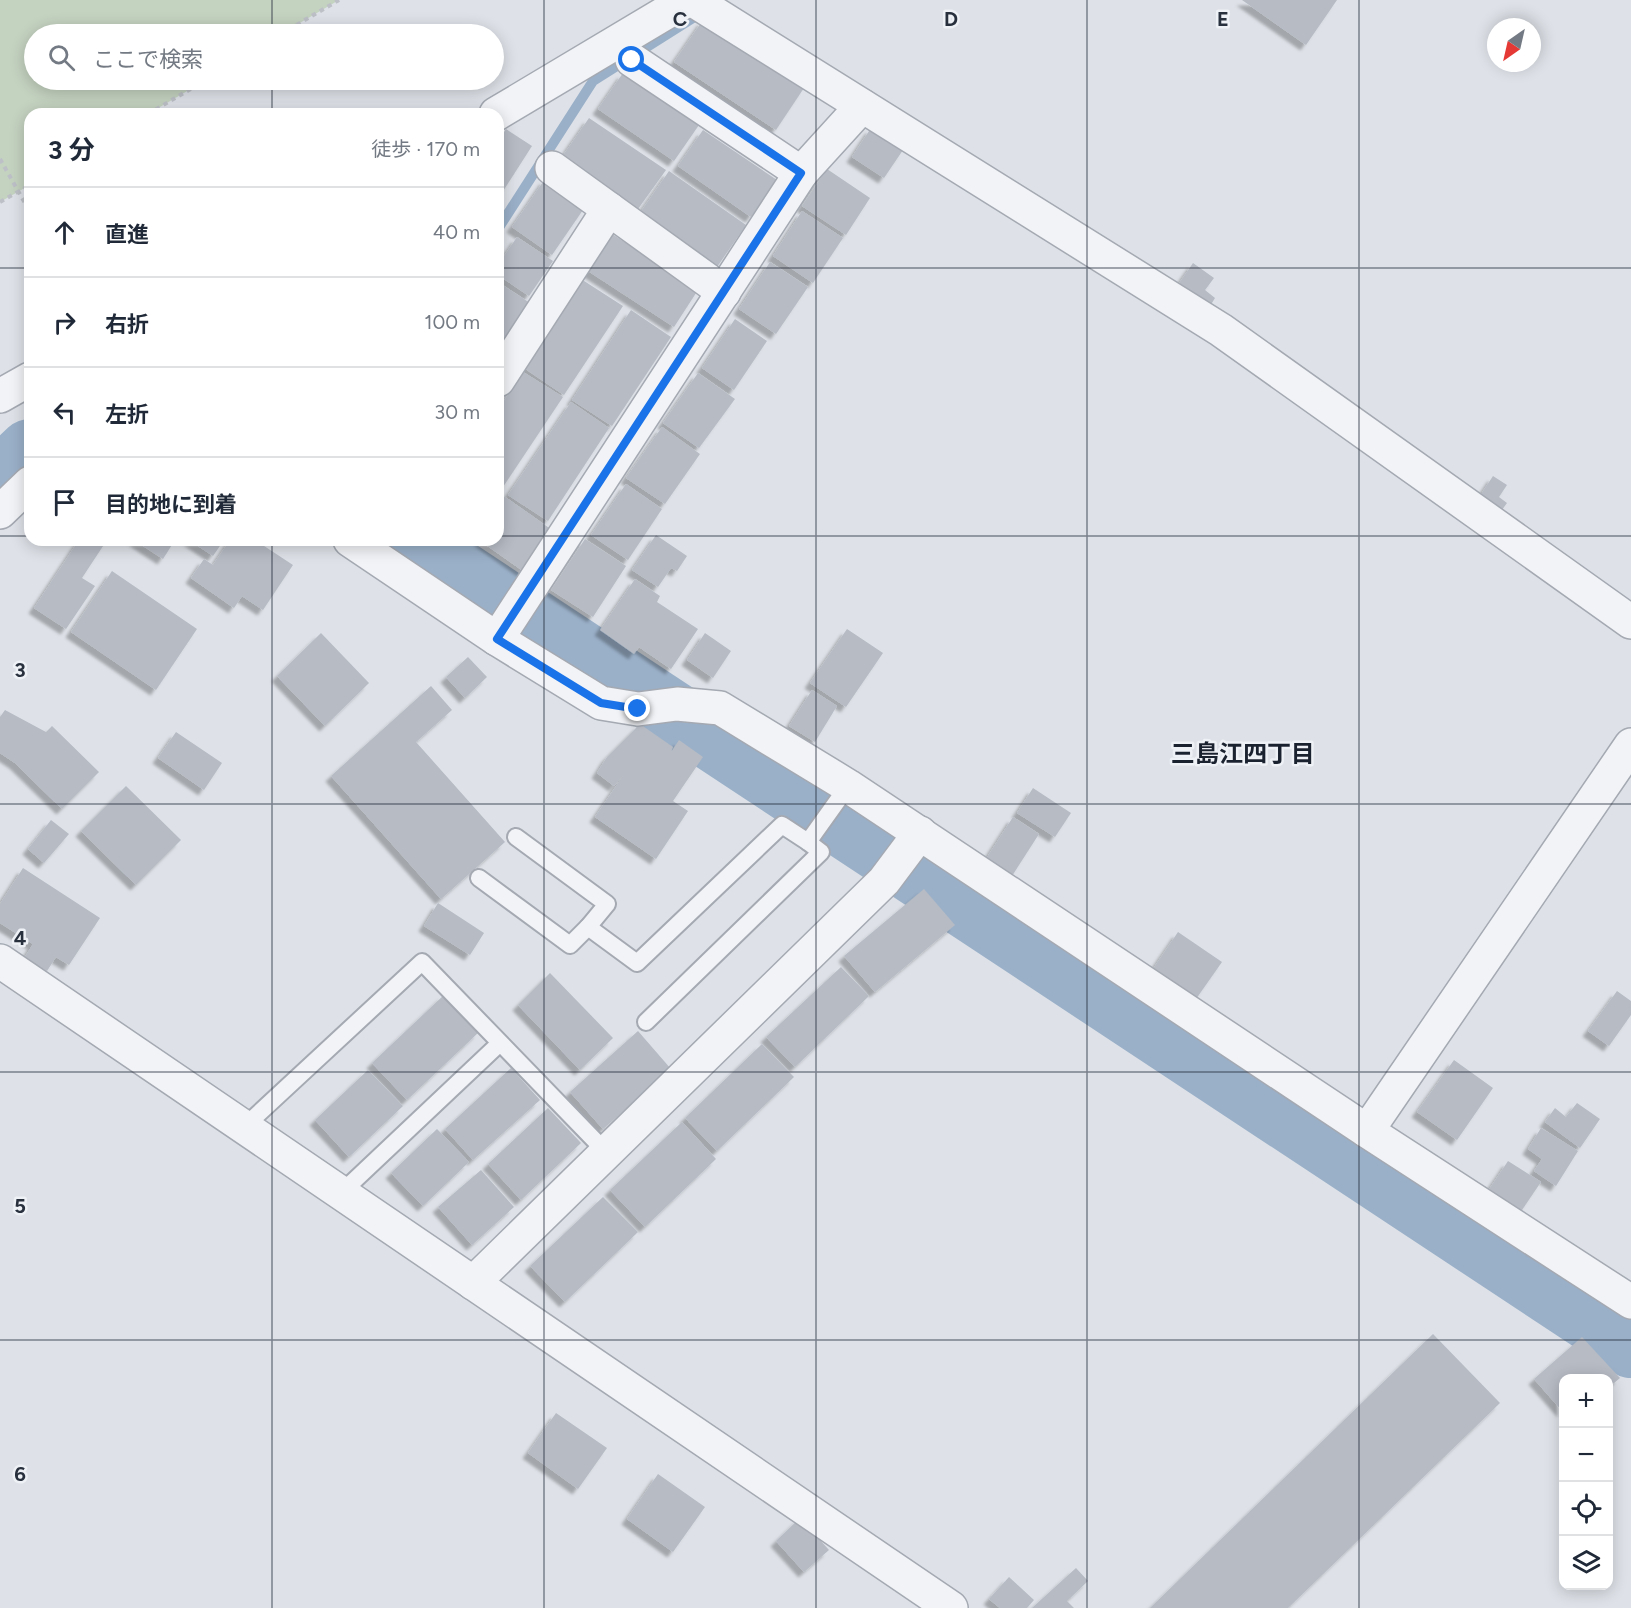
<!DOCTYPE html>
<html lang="ja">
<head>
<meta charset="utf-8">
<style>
	body { margin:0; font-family:Figtree,"Noto Sans JP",sans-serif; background:#f2f2f3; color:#1f2937 }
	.controls { position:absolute; right:18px; bottom:18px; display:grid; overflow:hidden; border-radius:12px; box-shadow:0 3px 15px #0003 }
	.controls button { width:54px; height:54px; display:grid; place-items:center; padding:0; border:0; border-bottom:2px solid #e0e1e3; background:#fff; color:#1f2937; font:30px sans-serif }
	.compass { position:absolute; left:1487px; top:18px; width:54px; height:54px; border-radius:50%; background:#fff; box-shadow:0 3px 15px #0003; rotate:214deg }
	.stop { position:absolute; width:18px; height:18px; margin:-14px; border:4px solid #1a73e8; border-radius:50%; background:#fff }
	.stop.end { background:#1a73e8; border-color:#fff; box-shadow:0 2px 6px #0008 }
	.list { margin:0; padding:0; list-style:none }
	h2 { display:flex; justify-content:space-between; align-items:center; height:78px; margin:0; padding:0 24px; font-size:26px }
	h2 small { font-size:20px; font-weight:400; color:#747a83 }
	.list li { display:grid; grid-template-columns:39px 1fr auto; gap:18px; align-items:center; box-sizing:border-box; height:90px; padding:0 24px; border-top:2px solid #e0e1e3 }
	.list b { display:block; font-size:22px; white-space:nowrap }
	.list em { font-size:20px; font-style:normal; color:#747a83 }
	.icon { flex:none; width:33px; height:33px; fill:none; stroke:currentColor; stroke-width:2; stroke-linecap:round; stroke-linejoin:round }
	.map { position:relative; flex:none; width:1631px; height:1608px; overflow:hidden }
	.search { position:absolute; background:#fff; box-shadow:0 3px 15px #0003; left:24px; top:24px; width:480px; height:66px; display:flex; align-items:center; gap:15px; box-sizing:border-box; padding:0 21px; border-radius:33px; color:#747a83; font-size:22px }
	.panel { position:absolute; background:#fff; box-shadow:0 3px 15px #0003; left:24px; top:108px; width:480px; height:438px; border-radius:18px }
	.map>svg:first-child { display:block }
	.green { fill:#c4d2c0 }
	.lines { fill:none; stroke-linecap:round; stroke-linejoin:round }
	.stream { stroke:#9ab0c8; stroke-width:10 }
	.river { stroke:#9ab0c8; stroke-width:64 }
	.building { fill:#b6bbc4; filter:url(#shadow) }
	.service-casing { stroke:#a4a9b2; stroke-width:20 }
	.minor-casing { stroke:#a4a9b2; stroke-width:36 }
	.path { stroke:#bdc0c6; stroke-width:4; stroke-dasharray:4.5 4.5; stroke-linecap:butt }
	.service { stroke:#f1f3f6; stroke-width:16 }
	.minor { stroke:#f1f3f6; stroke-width:33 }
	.route { stroke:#1a73e8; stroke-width:8 }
	.grid { fill:none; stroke:#28303e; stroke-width:1.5; stroke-opacity:0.55 }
	.labels { text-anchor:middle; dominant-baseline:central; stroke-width:5; stroke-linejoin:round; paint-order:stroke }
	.neighbourhood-label { font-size:24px; font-weight:bold; fill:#1a212f; stroke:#eef1f5 }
	.grid-label { font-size:20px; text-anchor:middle; font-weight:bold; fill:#28303e; stroke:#eef1f5; stroke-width:5; stroke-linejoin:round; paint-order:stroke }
</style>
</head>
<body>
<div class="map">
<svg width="1631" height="1608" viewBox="0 0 1631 1608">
	<defs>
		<filter id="shadow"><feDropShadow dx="-5.5" dy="5.5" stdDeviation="1.5" flood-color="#0004"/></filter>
	</defs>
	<rect width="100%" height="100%" fill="#dee2e8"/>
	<path class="green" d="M0,0H339L281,34H34V80H206L148,114H30V185L0,202Z"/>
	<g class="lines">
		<path class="stream" d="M498,229L593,81L704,11"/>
		<g class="river">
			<path d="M0,479L30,451"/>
			<path d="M411,540L1631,1346"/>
		</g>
	</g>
	<g class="building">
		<path d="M1242,0H1337L1306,45Z"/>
		<path d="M703,20L804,88L776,130L674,62Z"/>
		<path d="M623,73L699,125L674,161L598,109Z"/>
		<path d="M589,118L666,170L638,209L562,157Z"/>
		<path d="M871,128L903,150L884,178L852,157Z"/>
		<path d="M506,129L532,146L498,199V141Z"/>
		<path d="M703,130L777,180L751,217L678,166Z"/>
		<path d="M827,169L870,198L846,235L802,206Z"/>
		<path d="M669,171L746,225L717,267L640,213Z"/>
		<path d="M545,179L585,207L552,255L512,227Z"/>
		<path d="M802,211L843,238L813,283L773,256Z"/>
		<path d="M609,232L698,290L674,327L585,269Z"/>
		<path d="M517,237L553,261L529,296L498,275V265Z"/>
		<path d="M770,262L808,287L776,334L739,309Z"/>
		<path d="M1193,263L1214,278L1205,290L1215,298L1207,311L1176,288Z"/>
		<path d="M581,279L623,306L564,395L521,366Z"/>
		<path d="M498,282L530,303L498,349Z"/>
		<path d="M631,310L671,337L612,426L572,400Z"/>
		<path d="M735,319L767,341L734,390L702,368Z"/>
		<path d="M523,372L563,397L503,487L498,484V410Z"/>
		<path d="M698,373L735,399L699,448L663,423Z"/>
		<path d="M571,402L609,428L548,521L508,495Z"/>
		<path d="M662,427L700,454L665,504L626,478Z"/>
		<path d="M1493,476L1507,485L1499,497L1507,503L1499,514L1478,499Z"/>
		<path d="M626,484L662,509L628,560L591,535Z"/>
		<path d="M498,492L552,530L523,571L479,540H498Z"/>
		<path d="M656,535L687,556L677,571L671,568L658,587L632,570Z"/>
		<path d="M585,539L626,566L593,617L551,590Z"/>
		<path d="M79,540H107L82,578L95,586L66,629L34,608Z"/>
		<path d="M134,540H175L163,559Z"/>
		<path d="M189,540H224L213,556Z"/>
		<path d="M230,540H255L293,565L263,610L242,596L234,608L191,578L204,559L213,565Z"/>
		<path d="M112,571L197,629L156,690L71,632Z"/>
		<path d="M635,579L660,596L657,602L698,629L671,669L639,647L634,654L600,630Z"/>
		<path d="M847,629L883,653L846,707L810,683Z"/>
		<path d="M321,633L369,683L325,726L277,676Z"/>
		<path d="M705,633L731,651L713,678L687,660Z"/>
		<path d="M468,657L487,677L465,698L446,677Z"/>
		<path d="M431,686L452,710L416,742L505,842L441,899L331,776Z"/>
		<path d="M812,690L837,706L815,742L789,726Z"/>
		<path d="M5,710L46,732L52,726L99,772L62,809L15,763L0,753V717Z"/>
		<path d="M640,724L673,747L671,752L679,740L703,757L673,801L688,811L656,859L595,817L625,773L614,786L597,773L607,757Z"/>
		<path d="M176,732L222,763L204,790L158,758Z"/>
		<path d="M126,786L181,840L136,885L81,831Z"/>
		<path d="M1033,788L1071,813L1055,837L1017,813Z"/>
		<path d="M1013,817L1039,834L1012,876L986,859Z"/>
		<path d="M51,820L69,834L44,863L28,849Z"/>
		<path d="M23,868L100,918L69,965L56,957L47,971L25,957L33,944L0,923V904Z"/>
		<path d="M924,889L955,925L875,992L844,956Z"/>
		<path d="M438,903L484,933L470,955L424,926Z"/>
		<path d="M1178,932L1222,962L1196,999L1153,969Z"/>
		<path d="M841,967L869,996L795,1067L766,1037Z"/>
		<path d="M550,973L613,1038L580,1070L518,1005Z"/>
		<path d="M1617,991L1631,1001V1015L1609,1046L1588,1031Z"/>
		<path d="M444,995L479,1032L407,1100L372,1063Z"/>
		<path d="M638,1031L671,1069L603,1129L570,1092Z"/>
		<path d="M762,1044L794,1077L717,1151L685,1118Z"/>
		<path d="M1454,1060L1493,1088L1457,1140L1417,1112Z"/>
		<path d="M511,1068L540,1100L473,1160L445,1129Z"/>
		<path d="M368,1070L403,1106L349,1157L315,1120Z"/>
		<path d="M1577,1103L1600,1119L1580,1148L1545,1122L1555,1108L1566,1117Z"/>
		<path d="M548,1108L581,1143L521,1200L488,1164Z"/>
		<path d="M682,1122L716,1159L645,1227L610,1190Z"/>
		<path d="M1541,1128L1578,1151L1556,1186L1534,1171L1542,1159L1528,1149Z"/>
		<path d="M437,1129L469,1162L423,1206L391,1173Z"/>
		<path d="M1508,1161L1541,1182L1520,1213L1488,1191Z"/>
		<path d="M481,1170L514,1207L472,1245L438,1207Z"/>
		<path d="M603,1197L638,1232L565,1302L530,1266Z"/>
		<path d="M1433,1334L1500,1403L1288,1608H1150Z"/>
		<path d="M1582,1337L1620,1378L1608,1388V1378H1563V1412L1534,1379Z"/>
		<path d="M556,1413L607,1448L578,1489L528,1453Z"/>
		<path d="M658,1474L705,1507L673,1552L627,1519Z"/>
		<path d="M800,1518L829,1550L804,1572L776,1541Z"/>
		<path d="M1076,1568L1088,1581L1067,1601L1074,1608H1032Z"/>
		<path d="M1009,1577L1034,1600L1027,1608H1000L989,1599Z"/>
	</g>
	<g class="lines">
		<g class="service-casing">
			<g id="service">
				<path d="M516,837L607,904L588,927"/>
				<path d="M479,878L570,945L588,927L637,963L782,825L808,842"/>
				<path d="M646,1022L821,852L808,842L848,786"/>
				<path d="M244,1127L422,962L607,1153"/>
				<path d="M341,1193L500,1043"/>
			</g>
		</g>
		<g class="minor-casing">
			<g id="minor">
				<path d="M693,0L1221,330L1631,622"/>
				<path d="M632,60L801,173"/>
				<path d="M496,114L687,0"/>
				<path d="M552,168L724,292"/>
				<path d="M498,380L609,209"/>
				<path d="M0,396L30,379"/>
				<path d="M0,512L30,483"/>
				<path d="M350,540L497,639L601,703L638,709L677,704L720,708L848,786L1367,1131L1631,1302"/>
				<path d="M497,639L801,173L862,106"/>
				<path d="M0,961L951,1608"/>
				<path d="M1367,1131L1631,745"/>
				<path d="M473,1283L884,881L920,833"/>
			</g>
		</g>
		<g class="path">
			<path d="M281,34L339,0"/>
			<path d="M148,114L206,80"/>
			<path d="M0,159L30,212"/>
			<path d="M0,202L30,185"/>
		</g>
		<use href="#service" class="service"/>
		<use href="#minor" class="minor"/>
	</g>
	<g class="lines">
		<path class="route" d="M632,60L801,173L497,639L601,703L638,709"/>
	</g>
	<path class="grid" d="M272,0V34M544,0V1608M816,0V1608M1087,0V1608M1359,0V1608M272,80V114M0,268H30M498,268H1631M0,536H30M498,536H1631M272,540V1608M0,804H1631M0,1072H1631M0,1340H1631"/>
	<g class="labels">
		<g class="neighbourhood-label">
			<text x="1243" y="753">三島江四丁目</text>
		</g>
	</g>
	<g class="grid-label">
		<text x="680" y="26">C</text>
		<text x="951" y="26">D</text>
		<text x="1223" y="26">E</text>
		<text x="20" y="677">3</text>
		<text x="20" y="945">4</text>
		<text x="20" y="1213">5</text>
		<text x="20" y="1481">6</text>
	</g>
</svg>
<div class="controls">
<button>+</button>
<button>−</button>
<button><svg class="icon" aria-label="locate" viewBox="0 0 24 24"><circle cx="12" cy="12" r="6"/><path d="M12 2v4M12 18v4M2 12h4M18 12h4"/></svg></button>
<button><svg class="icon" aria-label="layers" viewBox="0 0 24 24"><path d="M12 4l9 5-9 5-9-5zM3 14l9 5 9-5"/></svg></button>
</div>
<svg class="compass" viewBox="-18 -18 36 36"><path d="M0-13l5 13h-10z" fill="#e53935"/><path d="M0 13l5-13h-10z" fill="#747a83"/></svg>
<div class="stop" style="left:632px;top:60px"></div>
<div class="stop end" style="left:638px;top:709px"></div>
<div class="search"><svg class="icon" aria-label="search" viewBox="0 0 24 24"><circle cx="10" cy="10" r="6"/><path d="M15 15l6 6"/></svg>ここで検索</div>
<section class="panel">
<h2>3 分<small>徒歩 · 170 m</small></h2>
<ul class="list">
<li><svg class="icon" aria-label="ahead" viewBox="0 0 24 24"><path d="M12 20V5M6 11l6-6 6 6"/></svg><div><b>直進</b></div><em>40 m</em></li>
<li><svg class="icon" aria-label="right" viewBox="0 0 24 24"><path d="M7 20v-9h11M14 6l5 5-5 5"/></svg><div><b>右折</b></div><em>100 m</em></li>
<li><svg class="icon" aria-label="left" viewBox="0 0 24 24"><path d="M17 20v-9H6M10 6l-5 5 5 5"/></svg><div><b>左折</b></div><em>30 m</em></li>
<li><svg class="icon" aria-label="arrive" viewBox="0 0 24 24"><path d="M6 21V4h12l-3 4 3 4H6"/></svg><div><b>目的地に到着</b></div></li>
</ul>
</section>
</div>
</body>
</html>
